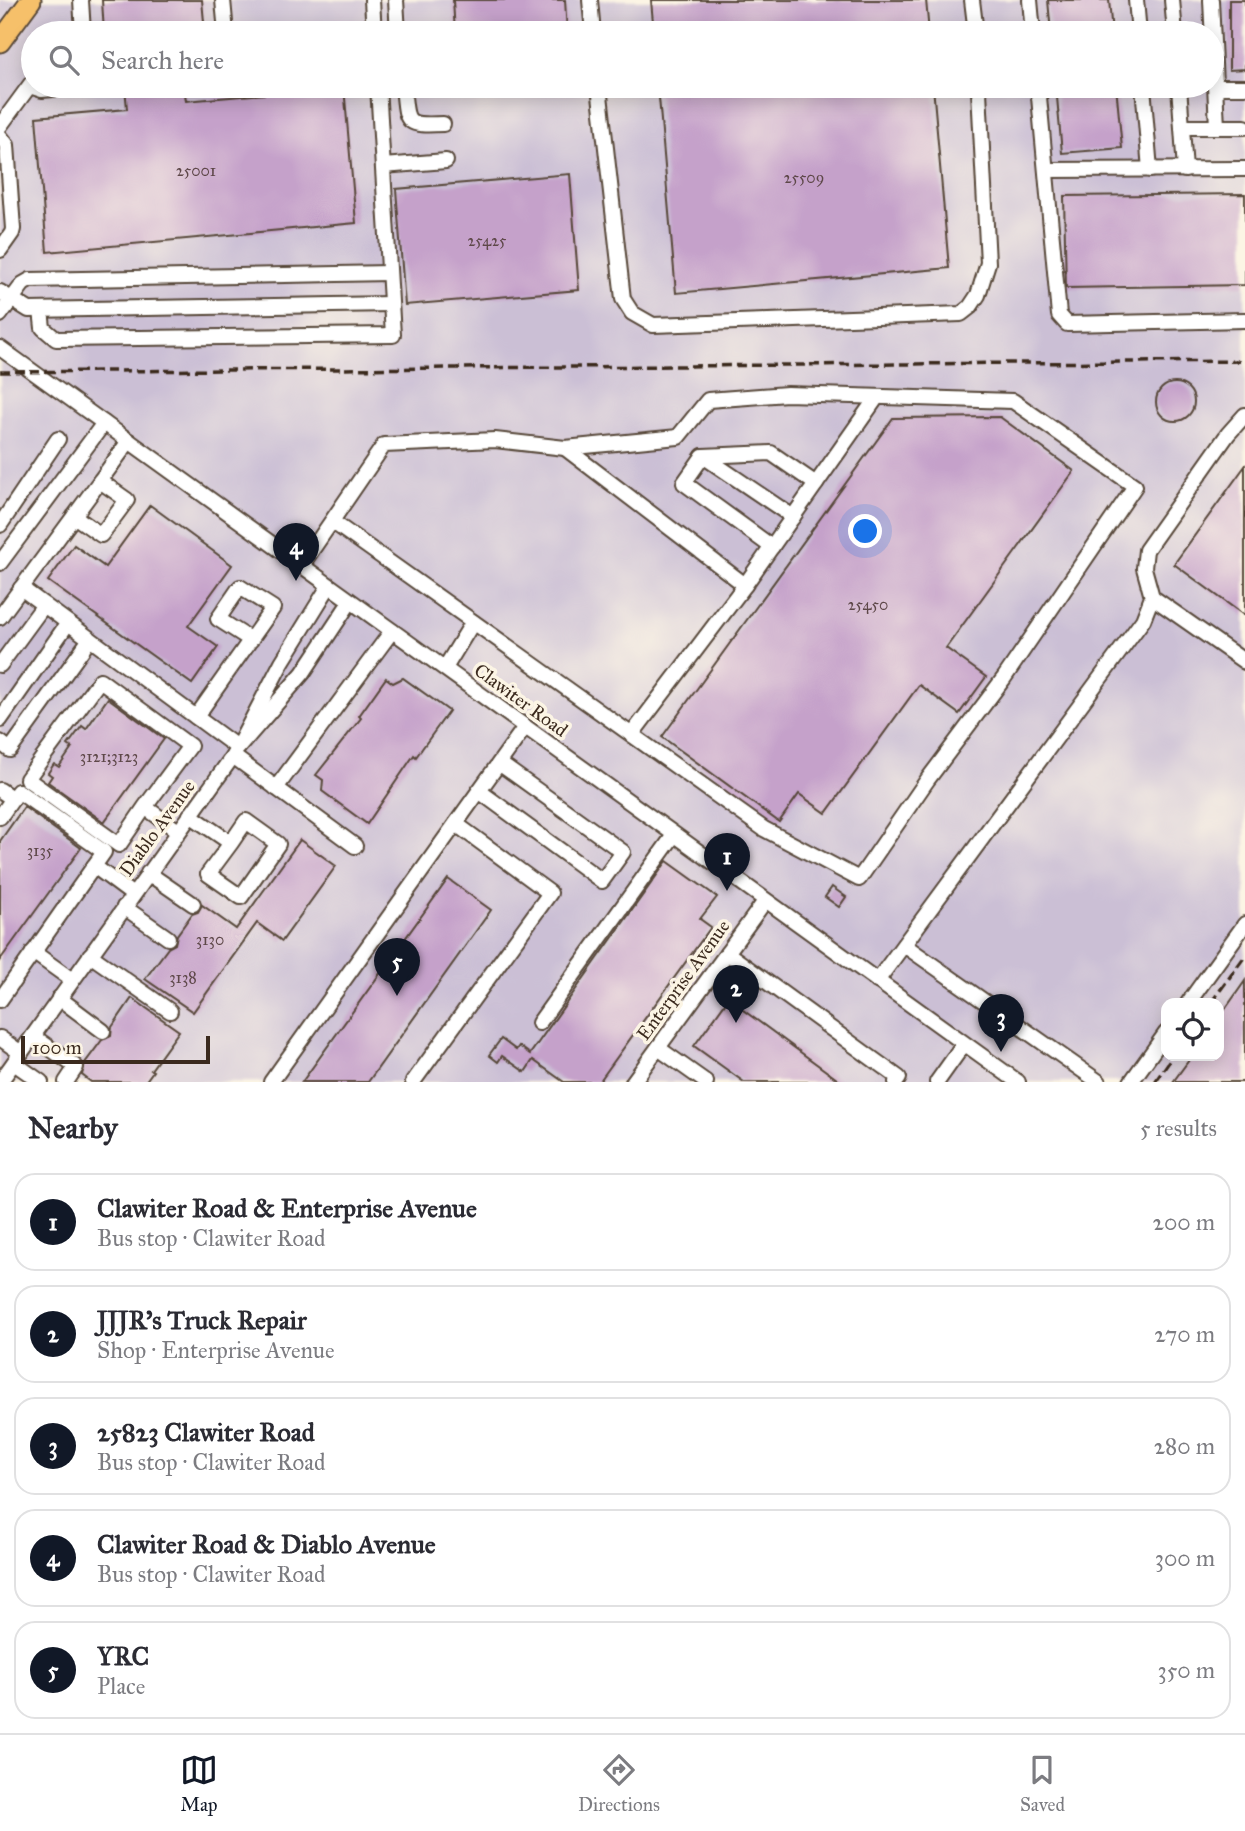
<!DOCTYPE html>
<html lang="en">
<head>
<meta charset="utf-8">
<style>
	body { margin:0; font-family:"IM FELL Great Primer",serif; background:#f2f2f3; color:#2b2b33 }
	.controls { position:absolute; right:21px; bottom:21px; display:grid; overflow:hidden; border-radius:14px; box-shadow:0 4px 18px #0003 }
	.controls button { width:63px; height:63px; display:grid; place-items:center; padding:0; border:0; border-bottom:2px solid #e1e1e2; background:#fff; color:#2b2b33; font:35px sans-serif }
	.scale { position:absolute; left:21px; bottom:18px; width:189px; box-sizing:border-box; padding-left:7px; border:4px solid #3b2a1e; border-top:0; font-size:19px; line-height:24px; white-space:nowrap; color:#3b2a1e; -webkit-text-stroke:5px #fcf5e5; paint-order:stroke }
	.you { position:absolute; left:866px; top:532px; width:24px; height:24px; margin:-18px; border:5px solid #fff; border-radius:50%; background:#1a73e8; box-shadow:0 0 0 10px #1a73e833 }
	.badge { display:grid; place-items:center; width:46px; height:46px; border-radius:50%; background:#111827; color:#fff; font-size:23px; font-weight:700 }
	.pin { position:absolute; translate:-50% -58px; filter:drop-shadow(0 2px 4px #0008) }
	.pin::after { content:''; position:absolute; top:37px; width:24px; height:21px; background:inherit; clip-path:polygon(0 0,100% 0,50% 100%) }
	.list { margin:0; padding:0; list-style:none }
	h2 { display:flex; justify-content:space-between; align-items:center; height:91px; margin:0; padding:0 28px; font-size:30px }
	h2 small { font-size:23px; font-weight:400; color:#7c7c81 }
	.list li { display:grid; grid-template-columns:46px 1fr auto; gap:21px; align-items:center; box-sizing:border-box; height:98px; margin:0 14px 14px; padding:0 14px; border:2px solid #e1e1e2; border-radius:21px }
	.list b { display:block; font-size:26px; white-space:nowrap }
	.list p { margin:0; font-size:23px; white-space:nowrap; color:#7c7c81 }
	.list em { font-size:23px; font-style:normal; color:#7c7c81 }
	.icon { flex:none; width:38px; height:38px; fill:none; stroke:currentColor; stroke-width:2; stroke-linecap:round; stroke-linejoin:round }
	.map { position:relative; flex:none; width:1245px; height:1082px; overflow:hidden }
	.search { position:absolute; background:#fff; box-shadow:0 4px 18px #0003; left:21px; right:21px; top:21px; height:77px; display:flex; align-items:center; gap:18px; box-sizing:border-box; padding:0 24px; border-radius:38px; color:#7c7c81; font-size:26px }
	.sheet { height:651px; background:#fff }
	nav { display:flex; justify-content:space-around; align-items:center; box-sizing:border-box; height:98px; border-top:2px solid #e1e1e2; background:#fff; font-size:19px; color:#7c7c81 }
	nav a { display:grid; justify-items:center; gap:4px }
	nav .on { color:#111827 }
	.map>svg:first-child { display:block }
	.industrial { fill:#cbbfd5; fill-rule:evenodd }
	.building { fill:#c5a1ca }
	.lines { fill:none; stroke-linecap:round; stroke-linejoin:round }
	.minor-casing { stroke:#574739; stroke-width:18 }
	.major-casing { stroke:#574739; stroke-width:23 }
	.minor { stroke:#fff; stroke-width:14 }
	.major { stroke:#f6c06b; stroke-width:19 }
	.rail { stroke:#3b2a1e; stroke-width:3.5; stroke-dasharray:10 5; stroke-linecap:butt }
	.labels { text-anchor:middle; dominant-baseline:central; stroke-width:7; stroke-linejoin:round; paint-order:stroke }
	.number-label { font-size:16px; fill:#5e4849 }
	.street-label { font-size:19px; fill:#3b2a1e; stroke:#fcf5e5 }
</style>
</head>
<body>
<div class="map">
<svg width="1245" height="1082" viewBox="0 0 1245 1082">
	<rect width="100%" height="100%" fill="#fcf5e5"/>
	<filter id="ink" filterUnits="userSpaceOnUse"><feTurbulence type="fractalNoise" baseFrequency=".0143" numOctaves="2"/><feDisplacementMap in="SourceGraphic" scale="14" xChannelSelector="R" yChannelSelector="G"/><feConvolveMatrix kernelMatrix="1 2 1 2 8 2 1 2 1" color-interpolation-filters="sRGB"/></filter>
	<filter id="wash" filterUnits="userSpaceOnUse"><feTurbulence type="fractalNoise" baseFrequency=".00686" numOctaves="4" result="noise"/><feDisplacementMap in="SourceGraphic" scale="28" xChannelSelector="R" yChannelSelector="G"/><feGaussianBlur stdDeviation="1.57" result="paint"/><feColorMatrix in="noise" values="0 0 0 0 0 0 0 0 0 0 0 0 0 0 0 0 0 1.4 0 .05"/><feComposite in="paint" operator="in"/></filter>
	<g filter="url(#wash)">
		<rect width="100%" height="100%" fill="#f4ebd1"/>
		<path class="industrial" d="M0,0H1245V1082H0ZM33,33H1212V86H33ZM1166,1003H1219V1056H1166Z"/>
		<g id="blocks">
			<g class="building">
				<path d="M102,0H202L205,33H104Z"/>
				<path d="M453,0H565L567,33H455Z"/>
				<path d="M651,0H926L929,33H654Z"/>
				<path d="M1048,0H1109L1112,33H1051Z"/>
				<path d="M1229,0H1245V69L1229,70Z"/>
				<path d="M125,86H184L186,101L344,87L356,223L47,252L36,117L127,109Z"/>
				<path d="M658,86H933L949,268L676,293Z"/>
				<path d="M1056,86H1116L1122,148L1062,153Z"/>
				<path d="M570,174L579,290L405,305L396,189Z"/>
				<path d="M1245,194V285L1066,288L1064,196Z"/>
				<circle cx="1175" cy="402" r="19"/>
				<path d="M1000,417L1074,471L946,648L986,677L959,714L919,685L826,813L799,794L779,822L662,737L893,418Z"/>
				<path d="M1245,466V616L1174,564Z"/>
				<path d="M150,505L232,565L188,626L218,647L192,684L48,581L74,545L105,567Z"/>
				<path d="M386,678L393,683L403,678L449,711L416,757L414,755L367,824L322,791L323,780L316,775L361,718L359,716Z"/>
				<path d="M108,698L164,739L104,822L48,782L52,776L48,773L54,764L59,767L72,748L68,745L82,726L86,729Z"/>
				<path d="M24,807L81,848L0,960V841Z"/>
				<path d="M300,840L336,866L282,941L257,923L193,1012L145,979L168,948L175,944L177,935L192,914L198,912L202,905L236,929Z"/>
				<path d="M667,861L717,897L700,919L711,927L599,1082H564L533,1060L525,1072L502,1056L498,1062L489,1055L501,1039L516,1050L519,1046L530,1054Z"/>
				<path d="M448,879L491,910L368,1082H302Z"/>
				<path d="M832,887L846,897L839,907L825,897Z"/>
				<path d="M1245,981V1082H1173L1192,1056H1219V1018Z"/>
				<path d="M132,998L179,1031L151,1070L153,1071L145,1082H91L82,1075L85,1063L102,1040L111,1036L112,1027Z"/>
				<path d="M728,999L841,1082H744L694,1046Z"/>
			</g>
		</g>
	</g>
	<g filter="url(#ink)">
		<use href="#blocks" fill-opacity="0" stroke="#574739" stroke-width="2"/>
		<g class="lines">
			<g class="minor-casing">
				<g id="minor">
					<path d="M81,0L83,33"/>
					<path d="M223,0L226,33"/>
					<path d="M372,0L374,33"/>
					<path d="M396,0L398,33"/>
					<path d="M590,0L593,33"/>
					<path d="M972,0L976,33"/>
					<path d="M1030,0L1033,33"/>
					<path d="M1136,0L1139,33"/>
					<path d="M1172,0L1175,33"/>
					<path d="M1211,0L1217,127"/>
					<path d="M30,86L42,90L86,86"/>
					<path d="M403,86C407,123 403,126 443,124"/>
					<path d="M599,86L623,299L632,313L653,325L961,314L970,307L978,295L988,263L979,91"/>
					<path d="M1038,86L1059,315L1067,324L1245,320"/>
					<path d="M1143,86L1150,170"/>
					<path d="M1179,86L1185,170"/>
					<path d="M1215,87H1245"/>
					<path d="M0,126L33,81"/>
					<path d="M1182,127H1245"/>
					<path d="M0,136L7,145L13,229L12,233L0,250"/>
					<path d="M383,166L446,161"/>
					<path d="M1046,170L1245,169"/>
					<path d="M0,292L29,310L391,304"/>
					<path d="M41,310L43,328L56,339L393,335L378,86"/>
					<path d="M0,315L23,284L30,280L389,273"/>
					<path d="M0,348L1018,1082"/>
					<path d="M565,448L745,585"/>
					<path d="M703,456L793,517"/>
					<path d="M100,481L129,441"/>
					<path d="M0,525L58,439"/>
					<path d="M772,547L684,483L703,456L771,453L816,484"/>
					<path d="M0,563L104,423"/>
					<path d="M301,566L384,445L495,440L565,448L678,437L708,400L787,394L1013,401L1135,486L1004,678L928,779L859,879L764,829L333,522"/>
					<path d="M21,588L238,748L303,673L350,602"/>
					<path d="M1152,597L1245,662"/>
					<path d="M0,617L100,481L127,500L101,535L74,516"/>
					<path d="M0,665L44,605"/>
					<path d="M445,668L473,622"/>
					<path d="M196,717L273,608L240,587L218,619L251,640"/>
					<path d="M0,720L68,623"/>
					<path d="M632,734L745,585L877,397"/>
					<path d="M0,742L10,750L90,639"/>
					<path d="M233,756L355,846"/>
					<path d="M499,763L623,852L602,881L479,791L525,727"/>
					<path d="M276,788L392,631"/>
					<path d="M0,790L13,799"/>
					<path d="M145,807L119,845L27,779L100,680L190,746L145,807L178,831"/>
					<path d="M190,815L231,843L246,821L278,844L241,897L208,874L231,843"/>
					<path d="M0,817L18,791L104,852L0,1000"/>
					<path d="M94,866L133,895"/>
					<path d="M148,873L193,904"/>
					<path d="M124,907L168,938"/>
					<path d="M904,945L1099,1082"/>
					<path d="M33,952L72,980"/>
					<path d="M727,953L899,1078L896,1082"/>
					<path d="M90,955L170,1011"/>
					<path d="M877,981L1143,620L1152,597L1144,568L1146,550L1228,434L1245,415"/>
					<path d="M59,998L103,1031"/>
					<path d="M1188,1003L1245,924"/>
					<path d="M539,1023L674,835"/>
					<path d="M33,1036L76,1067L66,1082"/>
					<path d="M0,1038L21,1053"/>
					<path d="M658,1048L706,1082"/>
					<path d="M14,1063L41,1082"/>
					<path d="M0,1082L233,756L282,662L329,586"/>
					<path d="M271,1082L479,791"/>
					<path d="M413,1082L550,893L456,824"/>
					<path d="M633,1082L765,901"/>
					<path d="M937,1082L964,1044"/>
					<path d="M1131,1082L1166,1033"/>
				</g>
			</g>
			<g class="major-casing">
				<path id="major" d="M0,42L31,0"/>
			</g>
			<use href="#minor" class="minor"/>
			<use href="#major" class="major"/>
			<g class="rail">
				<path d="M0,372L1245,361"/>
				<path d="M1211,1003L1245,956"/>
				<path d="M1155,1082L1173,1056"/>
			</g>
		</g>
	</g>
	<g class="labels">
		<g class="number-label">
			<text x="196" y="170">25001</text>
			<text x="804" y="177">25509</text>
			<text x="487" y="240">25425</text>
			<text x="868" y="604">25450</text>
			<text x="109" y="756">3121;3123</text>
			<text x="40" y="850">3135</text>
			<text x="210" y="939">3130</text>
			<text x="183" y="977">3138</text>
		</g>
		<g class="street-label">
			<text transform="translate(521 700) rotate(36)">Clawiter Road</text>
			<text transform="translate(157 828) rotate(-54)">Diablo Avenue</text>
			<text transform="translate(683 980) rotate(-54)">Enterprise Avenue</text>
		</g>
	</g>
</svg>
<div class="controls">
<button><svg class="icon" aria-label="locate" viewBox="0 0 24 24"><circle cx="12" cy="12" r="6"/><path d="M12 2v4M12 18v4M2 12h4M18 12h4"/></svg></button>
</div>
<div class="scale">100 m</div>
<div class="you"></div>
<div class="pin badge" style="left:727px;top:891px">1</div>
<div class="pin badge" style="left:736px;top:1023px">2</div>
<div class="pin badge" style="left:1001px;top:1052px">3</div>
<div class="pin badge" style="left:296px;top:581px">4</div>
<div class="pin badge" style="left:397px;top:996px">5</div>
<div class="search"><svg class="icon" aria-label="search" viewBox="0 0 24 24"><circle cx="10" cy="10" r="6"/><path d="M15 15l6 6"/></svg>Search here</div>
</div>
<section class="sheet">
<h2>Nearby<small>5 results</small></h2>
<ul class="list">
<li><span class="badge">1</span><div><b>Clawiter Road &amp; Enterprise Avenue</b><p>Bus stop · Clawiter Road</p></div><em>200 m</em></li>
<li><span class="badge">2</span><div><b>JJJR's Truck Repair</b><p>Shop · Enterprise Avenue</p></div><em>270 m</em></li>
<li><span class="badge">3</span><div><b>25823 Clawiter Road</b><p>Bus stop · Clawiter Road</p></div><em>280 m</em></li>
<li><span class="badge">4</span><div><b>Clawiter Road &amp; Diablo Avenue</b><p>Bus stop · Clawiter Road</p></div><em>300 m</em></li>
<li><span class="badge">5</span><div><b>YRC</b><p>Place</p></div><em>350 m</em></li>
</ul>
</section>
<nav>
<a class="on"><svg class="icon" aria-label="map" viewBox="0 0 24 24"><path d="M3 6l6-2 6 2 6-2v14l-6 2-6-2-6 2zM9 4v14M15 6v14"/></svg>Map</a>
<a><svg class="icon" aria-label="directions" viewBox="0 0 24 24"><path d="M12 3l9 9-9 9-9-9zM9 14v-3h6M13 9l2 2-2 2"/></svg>Directions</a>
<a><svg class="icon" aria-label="saved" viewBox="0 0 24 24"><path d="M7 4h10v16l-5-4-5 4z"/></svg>Saved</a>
</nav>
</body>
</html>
